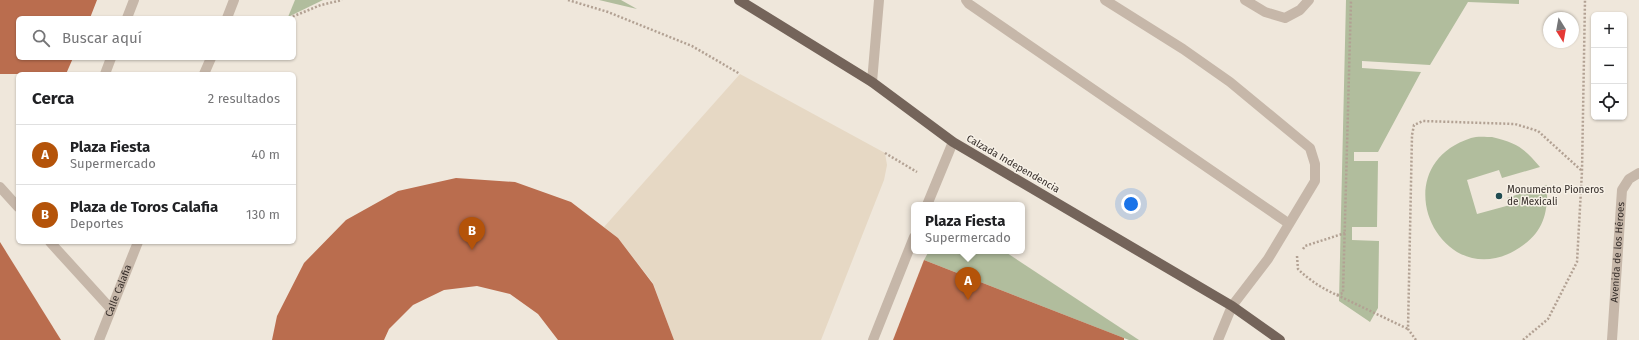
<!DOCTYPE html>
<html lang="es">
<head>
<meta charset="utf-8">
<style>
	body { margin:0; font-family:"Fira Sans",sans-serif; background:#f6f6f6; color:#202124 }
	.controls { position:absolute; right:12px; top:12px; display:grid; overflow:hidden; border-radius:6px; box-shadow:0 1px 3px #0004 }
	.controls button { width:36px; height:36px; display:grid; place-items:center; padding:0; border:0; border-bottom:1px solid #e0e0e0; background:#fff; color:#202124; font:20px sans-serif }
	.compass { position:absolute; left:1543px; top:12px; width:36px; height:36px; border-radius:50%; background:#fff; box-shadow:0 1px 3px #0004; rotate:169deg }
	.you { position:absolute; left:1131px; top:204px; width:14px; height:14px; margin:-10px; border:3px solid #fff; border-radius:50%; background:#1a73e8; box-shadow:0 0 0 6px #1a73e833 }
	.badge { display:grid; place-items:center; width:26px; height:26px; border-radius:50%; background:#b45309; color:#fff; font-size:13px; font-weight:700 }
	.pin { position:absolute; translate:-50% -33px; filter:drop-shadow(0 1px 2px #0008) }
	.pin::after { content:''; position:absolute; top:21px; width:14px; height:12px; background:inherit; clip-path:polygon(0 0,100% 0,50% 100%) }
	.popup { position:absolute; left:911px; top:202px; width:114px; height:52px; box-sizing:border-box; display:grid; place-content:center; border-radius:6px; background:#fff; filter:drop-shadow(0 1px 3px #0005); font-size:13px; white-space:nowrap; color:#757577 }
	.popup b { font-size:15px; color:#202124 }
	.popup::after { content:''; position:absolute; left:50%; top:100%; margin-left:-8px; border:8px solid transparent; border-top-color:#fff }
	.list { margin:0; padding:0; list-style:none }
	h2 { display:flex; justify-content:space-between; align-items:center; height:52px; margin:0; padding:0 16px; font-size:17px }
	h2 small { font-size:13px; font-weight:400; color:#757577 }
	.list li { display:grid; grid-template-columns:26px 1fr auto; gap:12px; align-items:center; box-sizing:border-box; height:60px; padding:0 16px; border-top:1px solid #e0e0e0 }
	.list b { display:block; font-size:15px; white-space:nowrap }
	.list p { margin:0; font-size:13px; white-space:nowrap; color:#757577 }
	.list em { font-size:13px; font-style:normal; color:#757577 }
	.icon { flex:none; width:22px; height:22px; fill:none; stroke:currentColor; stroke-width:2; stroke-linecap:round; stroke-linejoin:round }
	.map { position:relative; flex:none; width:1639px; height:340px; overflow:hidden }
	.search { position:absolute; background:#fff; box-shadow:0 1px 3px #0004; left:16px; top:16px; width:280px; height:44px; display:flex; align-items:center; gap:10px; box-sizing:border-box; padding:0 14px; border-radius:6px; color:#757577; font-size:15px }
	.panel { position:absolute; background:#fff; box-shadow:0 1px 3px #0004; left:16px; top:72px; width:280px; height:172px; border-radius:6px }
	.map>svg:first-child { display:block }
	.green { fill:#b1bd9d }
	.plaza { fill:#e6d8c4 }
	.building { fill:#ba6d4e }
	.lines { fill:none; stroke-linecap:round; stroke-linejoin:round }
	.path { stroke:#b2a193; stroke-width:2.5; stroke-dasharray:2 2; stroke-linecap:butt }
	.service { stroke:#c6b7a9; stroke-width:10 }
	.minor { stroke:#c6b7a9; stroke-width:10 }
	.tertiary { stroke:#c6b7a9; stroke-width:10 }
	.primary { stroke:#74645a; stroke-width:10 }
	.poi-dot { fill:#214c51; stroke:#f7f1e7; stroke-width:1.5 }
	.labels { text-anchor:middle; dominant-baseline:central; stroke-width:3; stroke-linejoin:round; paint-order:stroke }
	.street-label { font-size:10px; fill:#342c28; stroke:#f7f1e7 }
	.poi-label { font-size:10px; fill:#342c28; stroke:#f7f1e7; text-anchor:start }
</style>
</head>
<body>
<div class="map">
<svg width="1639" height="340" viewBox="0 0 1639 340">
	<rect width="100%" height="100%" fill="#efe7db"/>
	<g class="green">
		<path d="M295,0H323L288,17Z"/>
		<path d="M599,0H621L637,9Z"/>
		<path d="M1346,0H1519V4L1468,2L1430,65L1362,61V68L1421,72L1378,152H1354V161H1378L1377,227H1352V240L1379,241L1378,308L1370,322L1339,301Z"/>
		<path d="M1492,137C1517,143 1524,148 1540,167L1502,178L1499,170L1467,180L1477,214L1510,205L1507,198L1547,185C1548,213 1544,232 1519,248C1442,298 1379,168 1471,138C1477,136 1486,137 1492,137Z"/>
		<path d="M929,251H1004L1139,340H1129L924,260Z"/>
	</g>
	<path class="plaza" d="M740,74L885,153L887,165L884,180L821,340H674L653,283L618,238L604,227Z"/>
	<g class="building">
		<path d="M0,0H97L90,18H18V58H73L66,74H0Z"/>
		<path d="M456,178L515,182L571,202L618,238L653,284L674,340H558L538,314L510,294L477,286L444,290L413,305L389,329L384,340H272L277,316L304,263L346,220L398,191Z"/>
		<path d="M0,242L61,340H0Z"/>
		<path d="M924,260L1124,338V340H893Z"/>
	</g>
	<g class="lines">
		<g class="path">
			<path d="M568,0L608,12L692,46L740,74"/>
			<path d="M289,18L321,5L342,0"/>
			<path d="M885,153L917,172"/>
			<path d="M1303,249L1305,246L1345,233"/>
			<path d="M1297,256L1298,269C1309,280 1323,289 1337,295L1343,293L1351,0"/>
			<path d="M1337,295L1408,329"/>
			<path d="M1416,340L1408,329L1412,135L1414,125L1423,121L1515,124L1538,131L1582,171"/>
			<path d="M1523,340L1548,319L1577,262L1582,171L1585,0"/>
		</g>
		<g class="service">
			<path d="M966,0L969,4L1288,223"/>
			<path d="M1105,0L1183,49L1230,82L1310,148L1315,164V181L1268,259L1232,306L1218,340"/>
			<path d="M1245,0L1265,12L1285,18L1300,10L1309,0"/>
			<path d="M127,18L134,0"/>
			<path d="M105,74L111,58"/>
			<path d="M872,82L879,0"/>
			<path d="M0,187L18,207"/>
			<path d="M50,242L111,309"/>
			<path id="s1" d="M1612,340L1622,190L1629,179L1639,173"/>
		</g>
		<g class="minor">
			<path d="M927,205L953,142"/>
			<path d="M873,340L914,237"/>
		</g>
		<g class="tertiary">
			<path d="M227,18L234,0"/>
			<path d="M204,74L211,58"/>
			<path id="s2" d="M99,340L138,242"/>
		</g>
		<path class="primary" d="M739,0L872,82L953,142L1232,306L1280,340"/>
	</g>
	<circle class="poi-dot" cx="1499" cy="196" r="4"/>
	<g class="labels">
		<g class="street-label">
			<text transform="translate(1013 164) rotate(30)">Calzada Independencia</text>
			<text stroke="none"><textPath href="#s1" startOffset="88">Avenida de los Héroes</textPath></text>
			<text stroke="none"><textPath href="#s2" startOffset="53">Calle Calafia</textPath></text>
		</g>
		<g class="poi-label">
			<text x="1507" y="190">Monumento Pioneros<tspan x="1507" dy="12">de Mexicali</tspan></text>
		</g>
	</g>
</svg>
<div class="controls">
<button>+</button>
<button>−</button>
<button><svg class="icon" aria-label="locate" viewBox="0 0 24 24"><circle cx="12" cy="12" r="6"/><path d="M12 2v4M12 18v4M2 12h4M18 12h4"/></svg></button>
</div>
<svg class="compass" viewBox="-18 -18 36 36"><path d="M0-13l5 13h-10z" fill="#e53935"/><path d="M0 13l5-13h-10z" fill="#757577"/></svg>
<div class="you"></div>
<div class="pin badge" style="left:968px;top:300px">A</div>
<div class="popup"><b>Plaza Fiesta</b>Supermercado</div>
<div class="pin badge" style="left:472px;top:250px">B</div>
<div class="search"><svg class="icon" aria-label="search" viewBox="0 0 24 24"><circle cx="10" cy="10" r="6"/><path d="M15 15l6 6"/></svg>Buscar aquí</div>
<section class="panel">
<h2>Cerca<small>2 resultados</small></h2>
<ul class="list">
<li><span class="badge">A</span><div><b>Plaza Fiesta</b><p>Supermercado</p></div><em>40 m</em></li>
<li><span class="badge">B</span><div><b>Plaza de Toros Calafia</b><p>Deportes</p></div><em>130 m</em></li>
</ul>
</section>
</div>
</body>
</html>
